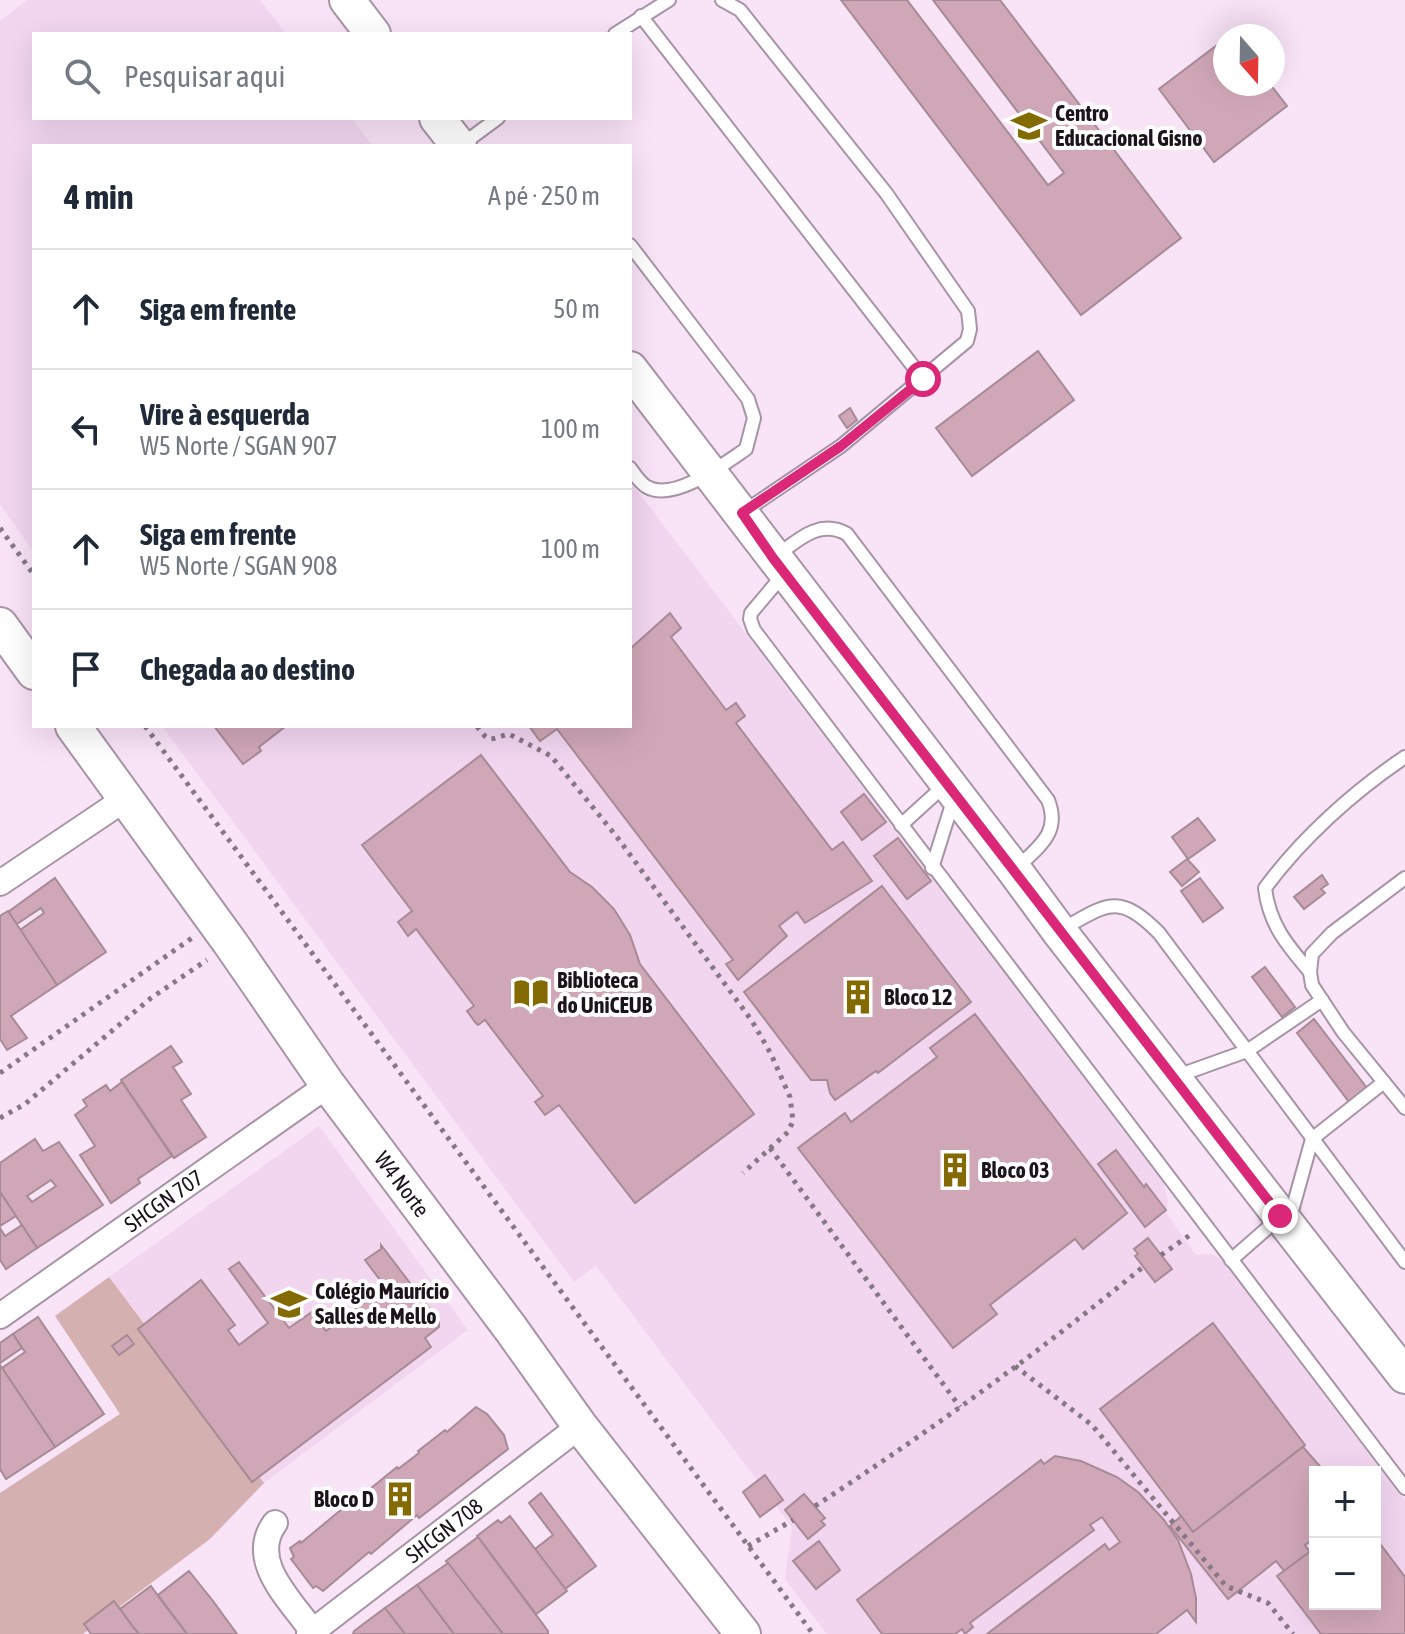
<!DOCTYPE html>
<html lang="pt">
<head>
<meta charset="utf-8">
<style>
	body { margin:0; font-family:"Asap Condensed",sans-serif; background:#f2f2f3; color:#1f2937 }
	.controls { position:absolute; right:24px; bottom:24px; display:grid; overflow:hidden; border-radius:0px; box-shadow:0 8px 32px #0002 }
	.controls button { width:72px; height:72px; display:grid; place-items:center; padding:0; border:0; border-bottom:2px solid #e0e1e3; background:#fff; color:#1f2937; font:40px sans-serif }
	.compass { position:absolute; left:1213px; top:24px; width:72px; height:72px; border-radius:50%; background:#fff; box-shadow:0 8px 32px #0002; rotate:160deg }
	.stop { position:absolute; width:24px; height:24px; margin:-18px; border:6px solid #db2777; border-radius:50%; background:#fff }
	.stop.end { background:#db2777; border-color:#fff; box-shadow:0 2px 8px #0008 }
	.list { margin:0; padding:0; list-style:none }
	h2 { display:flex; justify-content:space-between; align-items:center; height:104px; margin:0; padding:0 32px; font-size:34px }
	h2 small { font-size:26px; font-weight:400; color:#747a83 }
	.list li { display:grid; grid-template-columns:52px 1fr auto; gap:24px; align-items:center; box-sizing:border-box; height:120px; padding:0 32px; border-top:2px solid #e0e1e3 }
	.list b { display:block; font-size:30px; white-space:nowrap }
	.list p { margin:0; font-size:26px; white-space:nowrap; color:#747a83 }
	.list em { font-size:26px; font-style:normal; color:#747a83 }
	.icon { flex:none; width:44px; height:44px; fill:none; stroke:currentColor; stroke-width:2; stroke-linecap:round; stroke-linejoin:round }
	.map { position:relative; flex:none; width:1405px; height:1634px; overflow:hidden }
	.search { position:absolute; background:#fff; box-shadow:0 8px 32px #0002; left:32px; top:32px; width:600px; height:88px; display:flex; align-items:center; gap:20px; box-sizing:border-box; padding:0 28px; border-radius:0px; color:#747a83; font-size:30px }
	.panel { position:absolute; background:#fff; box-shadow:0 8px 32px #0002; left:32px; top:144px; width:600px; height:584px; border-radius:0px }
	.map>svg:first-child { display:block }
	.built { fill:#f2d6f0; fill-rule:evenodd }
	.green { fill:#d4b0b0 }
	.building { fill:#d0a7b7; stroke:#a68b95; stroke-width:2; fill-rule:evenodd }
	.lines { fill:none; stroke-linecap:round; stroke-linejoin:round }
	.service-casing { stroke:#a894a7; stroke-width:16 }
	.minor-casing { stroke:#a894a7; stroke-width:28 }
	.secondary-casing { stroke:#a894a7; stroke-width:38 }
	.path { stroke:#867885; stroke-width:5; stroke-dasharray:4 6; stroke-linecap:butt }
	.service { stroke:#fff; stroke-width:12 }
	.minor { stroke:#fff; stroke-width:24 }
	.secondary { stroke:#fff; stroke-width:34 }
	.route { stroke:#db2777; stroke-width:10 }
	.labels { text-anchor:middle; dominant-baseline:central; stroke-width:8; stroke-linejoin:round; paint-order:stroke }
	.poi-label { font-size:22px; font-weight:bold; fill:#1c141b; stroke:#fff; text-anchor:start }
	.street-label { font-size:22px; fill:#1c141b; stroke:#fff }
</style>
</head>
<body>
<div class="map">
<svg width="1405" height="1634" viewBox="0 0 1405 1634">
	<rect width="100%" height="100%" fill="#f9e3f7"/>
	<g class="built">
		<path d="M27,0H260L286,34H34V118H351L373,146H34V553L0,504V21Z"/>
		<path d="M630,481L1164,1184L1168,1201L1167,1214L1196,1255L1212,1254L1222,1260L1405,1501V1634H827L785,1579L792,1527L596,1266L574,1282L162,726H630ZM1315,1472H1375V1604H1315Z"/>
		<path d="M319,1126L468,1330L264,1483L109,1277Z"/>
	</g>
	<path class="green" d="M109,1277L264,1483L210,1539L83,1634H0V1493L120,1414L55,1316Z"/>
	<g class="building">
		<path d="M841,0H907L1048,185L1064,173L933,0H1000L1181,238L1081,315Z"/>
		<path d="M1225,39V84H1270L1287,106L1214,162L1159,89Z"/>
		<path d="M1038,351L1074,400L972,476L936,428Z"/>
		<path d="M850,408L857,420L847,428L839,416Z"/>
		<path d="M670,613L681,628L671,637L726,710L736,703L745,716L736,723L832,850L843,842L872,881L805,923L797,912L779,926L787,936L738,980L726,964L733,960L557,729L540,741L529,726H630V649Z"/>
		<path d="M214,726H286L259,747L261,751L243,764Z"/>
		<path d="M481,755L570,872L592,887L614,909L630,935L640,964L754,1114L635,1203L559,1105L545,1115L535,1102L543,1096L485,1020L478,1025L475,1022L467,1011L474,1006L416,929L408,936L398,922L412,911L362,845Z"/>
		<path d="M864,794L886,822L862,840L841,812Z"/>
		<path d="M1198,818L1215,840L1188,859L1172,837Z"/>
		<path d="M898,838L931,881L907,899L874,856Z"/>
		<path d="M1187,859L1199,872L1182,886L1170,872Z"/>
		<path d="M1322,875L1328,884L1321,889L1325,893L1304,909L1294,897Z"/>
		<path d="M55,878L106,952L57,985L20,930L44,913L41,908L17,924L8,912Z"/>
		<path d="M1200,878L1223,908L1203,922L1181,891Z"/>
		<path d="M882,886L971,1002L878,1073L876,1071L835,1100L830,1093L827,1080H811L744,992Z"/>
		<path d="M8,911L57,985L11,1016L27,1038L7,1050L0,1039V916Z"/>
		<path d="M1265,967L1295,1007L1282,1017L1252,977Z"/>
		<path d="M975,1014L1127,1213L1083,1249L1075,1239L990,1305L997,1314L953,1348L798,1148L845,1113L851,1122L937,1057L930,1048Z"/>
		<path d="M1314,1019L1367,1088L1349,1102L1297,1033Z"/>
		<path d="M171,1046L182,1062L173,1067L191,1094L181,1100L206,1137L174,1158L121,1080Z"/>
		<path d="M122,1082L172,1156L138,1179L140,1183L111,1203L80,1155L95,1146L75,1115L87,1106L83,1100L106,1085L110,1091Z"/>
		<path d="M35,1139L43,1151L59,1142L103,1205L37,1248L0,1192V1163ZM51,1180L56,1186L32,1202L27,1196Z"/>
		<path d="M1116,1150L1144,1187L1146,1184L1166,1210L1145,1227L1098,1164Z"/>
		<path d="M0,1192L16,1216L0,1226Z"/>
		<path d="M22,1225L37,1248L6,1269L0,1260V1228L5,1236Z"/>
		<path d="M1148,1238L1172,1269L1155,1282L1135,1256L1138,1254L1134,1249Z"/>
		<path d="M381,1245L439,1321V1327L425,1338L431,1347L252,1482L138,1329L201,1280L235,1325L228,1330L239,1345L268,1323L229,1269L239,1262L289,1328L312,1312L326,1331L382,1289L377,1283L380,1280L365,1260L381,1249Z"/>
		<path d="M38,1317L104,1414L55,1447L2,1368L25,1352L13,1334Z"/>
		<path d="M1213,1323L1305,1445L1193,1532L1100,1409Z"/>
		<path d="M13,1334L22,1348L0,1363V1343Z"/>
		<path d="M127,1335L134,1344L119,1355L112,1346Z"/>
		<path d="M0,1365L55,1447L6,1479L0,1469Z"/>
		<path d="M476,1407L487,1414L504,1435L508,1449L419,1518L417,1515L371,1554L369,1552L323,1591L316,1586L313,1588L291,1559L294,1557L290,1548L300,1541L301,1543L348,1504L349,1506L397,1467L398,1469L419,1453L418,1451L445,1430L447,1432Z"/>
		<path d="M1303,1447L1325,1472H1315V1538L1305,1545L1310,1552L1284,1571L1276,1561L1228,1599L1170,1526L1181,1516L1193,1532Z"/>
		<path d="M1055,1456L1081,1461L1117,1477L1138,1492L1164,1520L1178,1540L1191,1574L1196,1598V1622L1187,1610L1156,1634H987L1105,1544L1109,1550L1120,1542L1102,1517L1090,1525L1094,1530L970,1623L973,1627L965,1634L962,1629L955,1634H882L857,1600L1041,1460L1044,1464Z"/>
		<path d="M765,1475L783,1500L760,1517L743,1492Z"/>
		<path d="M541,1493L596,1566L565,1589L535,1549L553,1535L529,1503Z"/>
		<path d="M804,1494L825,1518L821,1521L825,1525L808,1539L785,1510Z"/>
		<path d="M510,1516L567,1591L536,1614L477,1536L498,1520L501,1523Z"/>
		<path d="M478,1537L548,1631V1634H503L446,1561Z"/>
		<path d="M1375,1537L1405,1577V1634H1321L1277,1576L1315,1548V1604H1375Z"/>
		<path d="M819,1541L840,1570L816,1589L793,1561Z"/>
		<path d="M448,1563L503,1634H454L417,1585Z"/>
		<path d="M189,1571L213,1601L237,1634H187L158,1595Z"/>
		<path d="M417,1585L454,1634H405L385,1608Z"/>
		<path d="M151,1586L164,1604L187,1634H139L133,1627L120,1609Z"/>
		<path d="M114,1601L133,1627L139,1634H91L84,1624Z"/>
		<path d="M385,1608L405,1634H353L354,1631Z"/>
	</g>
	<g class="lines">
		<g class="service-casing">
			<g id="service">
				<path d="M722,0L740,10L886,193L968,311L970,329L967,341L841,446L742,513"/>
				<path d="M641,16L923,379"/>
				<path d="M615,34L669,0"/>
				<path d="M460,146L498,118"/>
				<path d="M630,245L748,399L754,418L746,449C724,464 674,502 647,487C640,483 635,475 630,468"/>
				<path d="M775,557C797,541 819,518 847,534L1048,800C1061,833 1039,846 1017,868"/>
				<path d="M783,575L751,613L750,619L754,630L1405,1488"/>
				<path d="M901,825L945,785"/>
				<path d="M932,868L954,798"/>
				<path d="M1405,878L1332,933L1312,954L1310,972L1312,985L1343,1032L1405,1108"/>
				<path d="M1061,930C1107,904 1118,892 1159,933L1405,1262"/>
				<path d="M1310,972C1287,945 1269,924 1265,888C1302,838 1353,792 1405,757"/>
				<path d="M1177,1076L1247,1051L1322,1000"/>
				<path d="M1290,1218L1312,1139L1384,1082"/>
				<path d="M1231,1260L1280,1217"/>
			</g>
		</g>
		<g class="minor-casing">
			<g id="minor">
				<path d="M0,883L125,799"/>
				<path id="s1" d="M0,1316L328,1085"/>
				<path d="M275,1523C247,1561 291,1600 312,1631"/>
				<path id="s2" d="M309,1634L580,1426"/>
			</g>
		</g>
		<g class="secondary-casing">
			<g id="secondary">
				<path d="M347,0L373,34"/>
				<path d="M437,118L459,146"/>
				<path d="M630,369L1015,871L1059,931L1405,1376"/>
				<path d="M0,625L34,672"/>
				<path id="s3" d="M73,726L231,944L328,1085L511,1329L580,1426L743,1634"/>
			</g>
		</g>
		<g class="path">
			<path d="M0,528L34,575"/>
			<path d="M145,726L813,1634"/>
			<path d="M477,726C489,744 490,739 509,734L551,756L617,837L752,1021L771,1054L790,1097L793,1121L788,1132L743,1173"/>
			<path d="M0,1073L192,938"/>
			<path d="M0,1118L25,1104L151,998L207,960"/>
			<path d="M770,1148L960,1407"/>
			<path d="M1161,1255L1190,1235"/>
			<path d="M1015,1366L1092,1425L1226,1586L1268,1603L1293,1634"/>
			<path d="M815,1506C929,1432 1038,1353 1143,1267"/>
			<path d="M748,1546L793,1520"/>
		</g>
		<use href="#service" class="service"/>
		<use href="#minor" class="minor"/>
		<use href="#secondary" class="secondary"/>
	</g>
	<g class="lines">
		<path class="route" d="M923,379L841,446L742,513L773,558C943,777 1111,997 1280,1216"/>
	</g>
	<defs>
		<g id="school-bare" transform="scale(2.76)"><path d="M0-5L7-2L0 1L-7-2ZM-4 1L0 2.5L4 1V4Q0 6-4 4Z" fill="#836a03" stroke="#fff" stroke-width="2.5" paint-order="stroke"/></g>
		<g id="library-bare" transform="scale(2.76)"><path d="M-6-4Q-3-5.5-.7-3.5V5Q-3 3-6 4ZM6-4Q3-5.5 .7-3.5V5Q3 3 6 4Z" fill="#836a03" stroke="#fff" stroke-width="2.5" paint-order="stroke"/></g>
		<g id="building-bare" transform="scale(2.76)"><path d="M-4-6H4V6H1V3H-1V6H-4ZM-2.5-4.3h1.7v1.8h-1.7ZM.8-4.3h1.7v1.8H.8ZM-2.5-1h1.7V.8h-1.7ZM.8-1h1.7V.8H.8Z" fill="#836a03" stroke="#fff" stroke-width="2.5" paint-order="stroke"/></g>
	</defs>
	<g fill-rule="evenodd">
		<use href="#school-bare" x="1029" y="126"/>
		<use href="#library-bare" x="531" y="993"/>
		<use href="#building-bare" x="858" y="997"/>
		<use href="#building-bare" x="955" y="1170"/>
		<use href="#school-bare" x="289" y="1304"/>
		<use href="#building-bare" x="400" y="1499"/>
	</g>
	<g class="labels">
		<g class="poi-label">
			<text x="1055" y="113">Centro<tspan x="1055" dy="25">Educacional Gisno</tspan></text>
			<text x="557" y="980">Biblioteca<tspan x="557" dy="25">do UniCEUB</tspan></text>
			<text x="884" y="997">Bloco 12</text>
			<text x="981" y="1170">Bloco 03</text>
			<text x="315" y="1291">Colégio Maurício<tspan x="315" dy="25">Salles de Mello</tspan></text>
			<text x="374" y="1499" text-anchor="end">Bloco D</text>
		</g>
		<g class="street-label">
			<text stroke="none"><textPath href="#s3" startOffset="564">W4 Norte</textPath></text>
			<text stroke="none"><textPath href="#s1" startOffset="200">SHCGN 707</textPath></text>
			<text stroke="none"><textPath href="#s2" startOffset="170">SHCGN 708</textPath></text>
		</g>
	</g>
</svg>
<div class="controls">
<button>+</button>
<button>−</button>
</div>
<svg class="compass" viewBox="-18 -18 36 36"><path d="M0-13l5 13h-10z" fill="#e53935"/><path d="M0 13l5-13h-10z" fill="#747a83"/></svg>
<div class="stop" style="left:923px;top:379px"></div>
<div class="stop end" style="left:1280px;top:1216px"></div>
<div class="search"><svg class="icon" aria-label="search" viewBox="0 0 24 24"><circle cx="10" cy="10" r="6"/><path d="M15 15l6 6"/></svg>Pesquisar aqui</div>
<section class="panel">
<h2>4 min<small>A pé · 250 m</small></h2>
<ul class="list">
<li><svg class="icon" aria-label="ahead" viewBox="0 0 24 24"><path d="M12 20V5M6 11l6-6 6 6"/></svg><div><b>Siga em frente</b></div><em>50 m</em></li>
<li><svg class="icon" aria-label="left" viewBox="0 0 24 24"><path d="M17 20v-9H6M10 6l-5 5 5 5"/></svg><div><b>Vire à esquerda</b><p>W5 Norte / SGAN 907</p></div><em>100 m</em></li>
<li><svg class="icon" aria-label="ahead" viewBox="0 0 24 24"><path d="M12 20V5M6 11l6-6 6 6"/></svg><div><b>Siga em frente</b><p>W5 Norte / SGAN 908</p></div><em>100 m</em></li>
<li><svg class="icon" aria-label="arrive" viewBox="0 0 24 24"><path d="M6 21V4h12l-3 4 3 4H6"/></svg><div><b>Chegada ao destino</b></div></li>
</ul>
</section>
</div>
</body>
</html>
